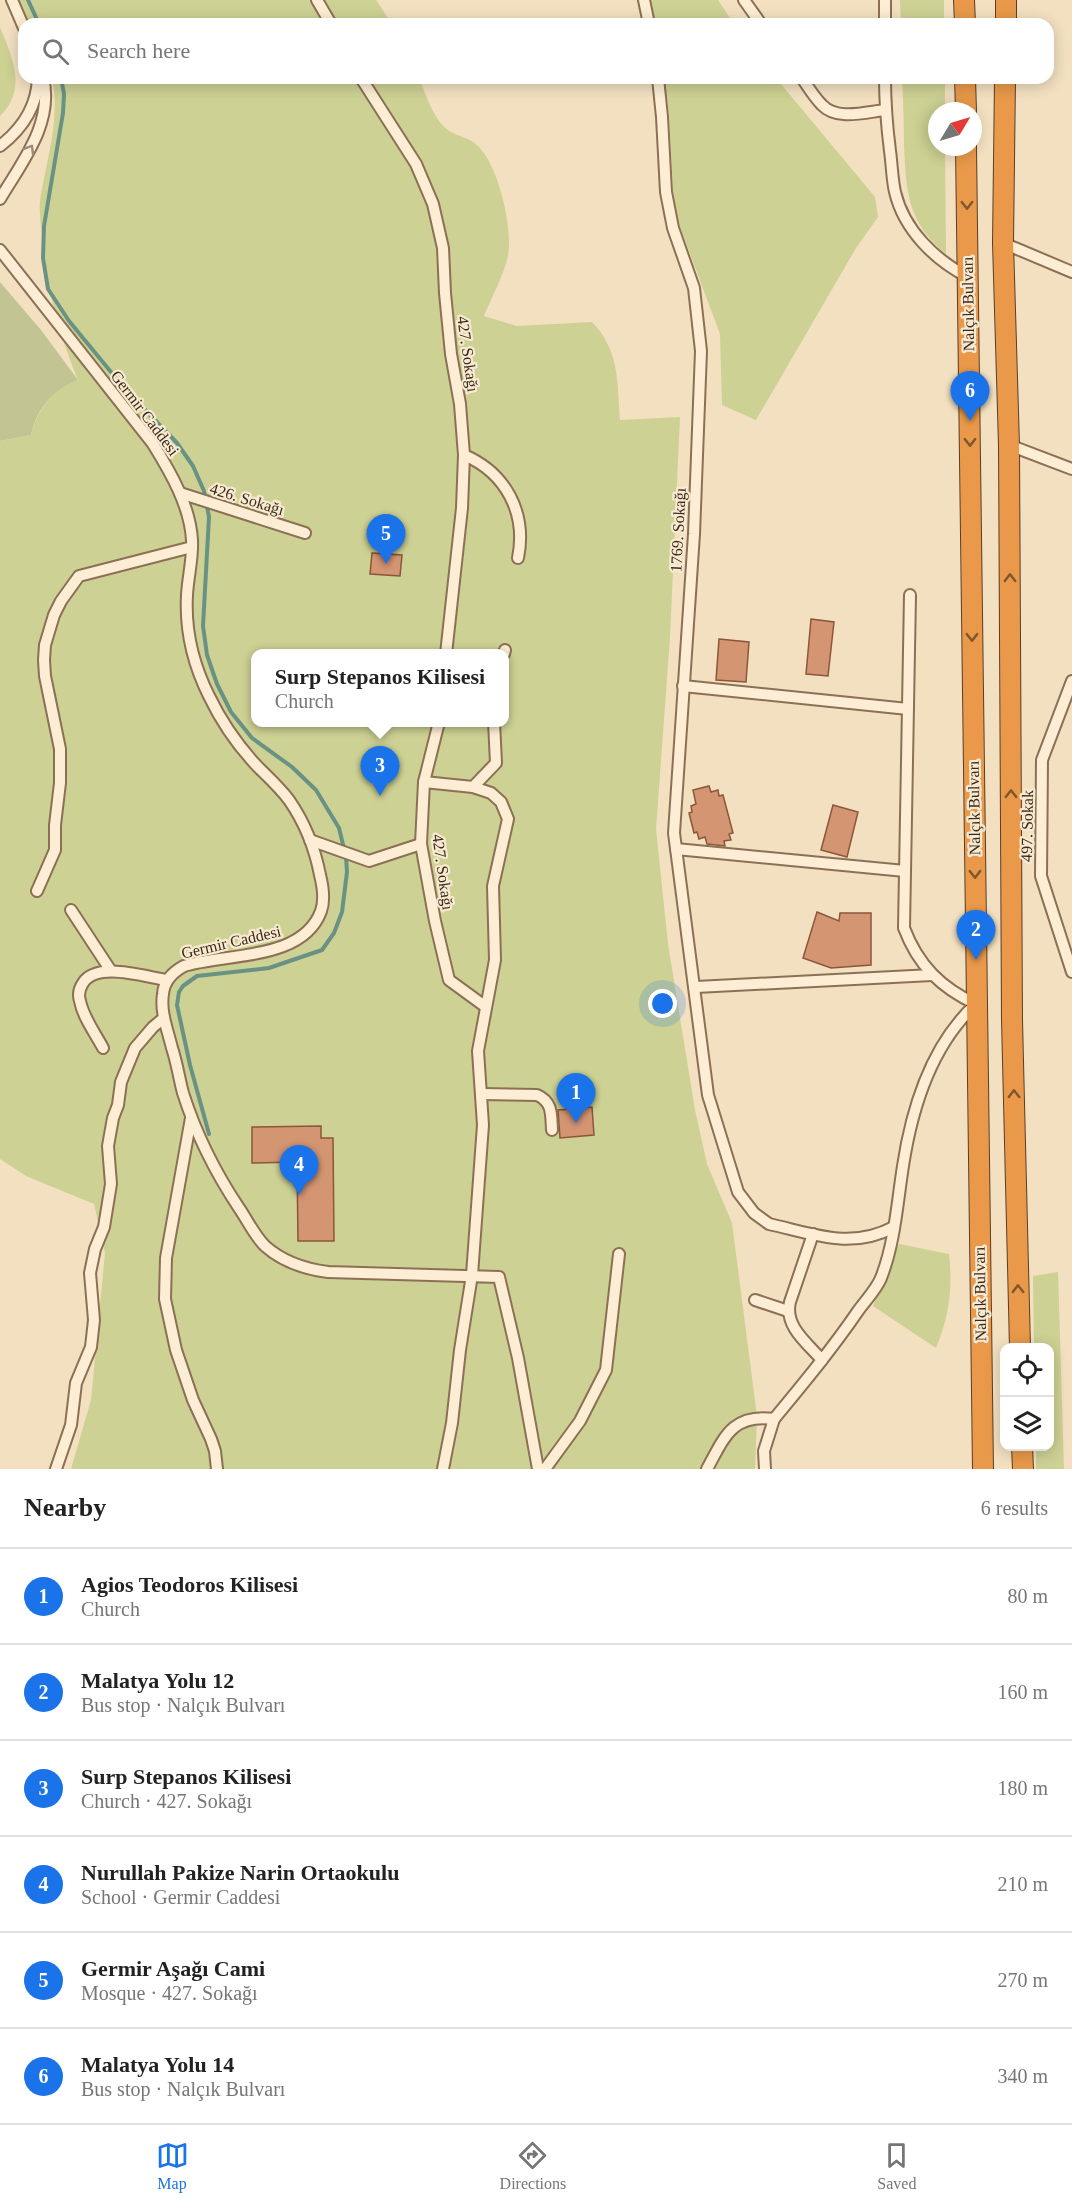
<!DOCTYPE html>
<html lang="en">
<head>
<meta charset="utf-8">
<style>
	body { margin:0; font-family:"Times New Roman",serif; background:#f6f6f6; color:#222 }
	.controls { position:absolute; right:18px; bottom:18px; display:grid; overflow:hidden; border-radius:12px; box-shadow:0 3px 15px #0003 }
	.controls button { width:54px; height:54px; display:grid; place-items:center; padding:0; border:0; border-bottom:2px solid #e0e0e0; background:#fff; color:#222; font:30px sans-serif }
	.compass { position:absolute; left:928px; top:102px; width:54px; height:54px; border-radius:50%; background:#fff; box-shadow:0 3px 15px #0003; rotate:52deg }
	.you { position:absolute; left:663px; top:1004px; width:21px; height:21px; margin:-15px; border:4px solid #fff; border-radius:50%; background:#1a73e8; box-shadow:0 0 0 9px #1a73e833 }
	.badge { display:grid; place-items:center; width:39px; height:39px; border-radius:50%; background:#1a73e8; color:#fff; font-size:20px; font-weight:700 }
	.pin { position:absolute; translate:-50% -50px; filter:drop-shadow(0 2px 3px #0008) }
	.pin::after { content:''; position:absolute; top:32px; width:21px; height:18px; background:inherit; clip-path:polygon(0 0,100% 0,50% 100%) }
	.popup { position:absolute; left:251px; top:649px; width:258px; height:78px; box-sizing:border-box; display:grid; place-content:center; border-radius:12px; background:#fff; filter:drop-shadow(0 2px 4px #0005); font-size:20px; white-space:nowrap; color:#767676 }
	.popup b { font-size:22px; color:#222 }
	.popup::after { content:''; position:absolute; left:50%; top:100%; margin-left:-12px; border:12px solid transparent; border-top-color:#fff }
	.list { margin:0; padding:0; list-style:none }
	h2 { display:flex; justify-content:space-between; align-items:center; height:78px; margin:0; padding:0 24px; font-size:26px }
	h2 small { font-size:20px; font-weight:400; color:#767676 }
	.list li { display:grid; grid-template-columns:39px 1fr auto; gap:18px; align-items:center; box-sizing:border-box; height:96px; padding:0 24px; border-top:2px solid #e0e0e0 }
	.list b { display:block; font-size:22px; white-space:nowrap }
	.list p { margin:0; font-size:20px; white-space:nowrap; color:#767676 }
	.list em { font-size:20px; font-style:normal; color:#767676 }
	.icon { flex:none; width:33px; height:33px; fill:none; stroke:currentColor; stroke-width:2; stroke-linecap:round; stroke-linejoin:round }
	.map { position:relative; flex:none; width:1072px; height:1469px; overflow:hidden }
	.search { position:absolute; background:#fff; box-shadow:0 3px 15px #0003; left:18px; right:18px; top:18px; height:66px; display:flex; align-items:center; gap:15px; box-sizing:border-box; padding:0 21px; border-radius:18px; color:#767676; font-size:22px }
	.sheet { height:654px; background:#fff }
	nav { display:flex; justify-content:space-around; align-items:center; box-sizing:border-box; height:84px; border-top:2px solid #e0e0e0; background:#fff; font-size:16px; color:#767676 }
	nav a { display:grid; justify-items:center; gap:3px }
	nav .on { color:#1a73e8 }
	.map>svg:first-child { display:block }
	.green { fill:#cdd193; fill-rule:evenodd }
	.cemetery { fill:#c2c593 }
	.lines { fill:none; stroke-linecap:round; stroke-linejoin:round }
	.stream { stroke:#699285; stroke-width:4 }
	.building { fill:#d39572; stroke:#8d563a; stroke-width:1.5 }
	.street-casing { stroke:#8c7056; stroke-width:14 }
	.highway-casing { stroke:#593e2b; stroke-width:22 }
	.street { stroke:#fcedd4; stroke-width:10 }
	.highway { stroke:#e99949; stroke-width:20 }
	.oneway { stroke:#9b8b78 }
	.oneway2 { stroke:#80562e }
	.labels { text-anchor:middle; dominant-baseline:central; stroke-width:4.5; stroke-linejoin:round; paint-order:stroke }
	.street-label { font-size:16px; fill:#3a291c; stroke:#f8ead0 }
</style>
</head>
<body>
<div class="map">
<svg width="1072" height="1469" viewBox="0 0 1072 1469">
	<rect width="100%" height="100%" fill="#f2e0c0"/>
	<g class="green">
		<path d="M18,0H376L392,24H29Z"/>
		<path d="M645,0H718L734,24H650Z"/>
		<path d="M900,0H944V24H901Z"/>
		<path d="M0,27C12,57 28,89 0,116Z"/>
		<path d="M52,78H419C426,94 433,119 448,130C458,137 470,137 479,147C499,168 513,228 508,256C504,275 491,298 484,316L517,326L592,322C620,351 617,382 620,420L680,417L670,637L656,829L668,944L695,1110L707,1164L732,1223L757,1416L755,1469H71L91,1400L105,1253L94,1204L26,1176L0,1159V441L31,435C38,408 52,391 78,380C59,334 46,287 42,237C41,226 39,212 40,201C46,160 61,120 52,78ZM256,654H505V722H256Z"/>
		<path d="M664,78H776L875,197L878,217L856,248L756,420L722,405L720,334L674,211L669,113Z"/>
		<path d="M902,78H945V111H937V147H945L946,254C907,222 906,191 904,144C904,122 903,100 902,78Z"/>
		<path d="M899,1244L949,1254C953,1288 949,1317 936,1348L873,1306Z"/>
		<path d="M1058,1272L1064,1469H1036V1447L1050,1446V1348L1034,1347L1033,1276Z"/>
	</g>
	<path class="cemetery" d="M0,282L41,330L78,380C52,391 37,408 31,435L0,441Z"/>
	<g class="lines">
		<g class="stream">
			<path d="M28,0L39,24"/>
			<path d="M61,78L64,94L63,113L44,226L43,258L48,289L69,321L125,389L177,443L193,466L204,491L209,517L203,626L207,655L217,684L231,712L252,738L292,767L316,790L339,828L346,857L347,872L342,912L334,933L322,950L269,968L197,976L183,986L179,992L177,1005L190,1065L209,1134"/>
		</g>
	</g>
	<g class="building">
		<path d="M372,553L402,555L400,576L370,574Z"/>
		<path d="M811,619L834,622L828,676L806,674Z"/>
		<path d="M719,639L749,642L746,682L716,680Z"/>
		<path d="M709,786L711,792L718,790L719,796L723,795L733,833L729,834L731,840L724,841L725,846L707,844L705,837L699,839L697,832L694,833L689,813L692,812L691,806L696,804L693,790Z"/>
		<path d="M833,805L858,812L847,857L821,850Z"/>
		<path d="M817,912L839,921L840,913H871V965L831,968L803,958Z"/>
		<path d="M592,1107L594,1135L560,1138L558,1110Z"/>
		<path d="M321,1126V1138H333L334,1241H298L297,1162L252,1163V1127Z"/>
	</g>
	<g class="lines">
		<g class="street-casing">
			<g id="street">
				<path d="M12,0L24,28"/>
				<path d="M317,0L331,24"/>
				<path d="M644,0L649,24"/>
				<path d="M744,0L761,24"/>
				<path d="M885,0V24"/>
				<path d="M361,78L416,164L433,204L443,248L445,293L451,354L460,404L464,455L462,508L446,654"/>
				<path d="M658,78L662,117L666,192L673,228L694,288L701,351L694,534L674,833L708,1095L738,1192L754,1213L769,1224C814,1234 851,1250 894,1227"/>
				<path d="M802,78C808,87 814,97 822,105C837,121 866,112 885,110"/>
				<path d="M885,78C885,103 887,127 890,151C892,165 892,179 895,192C904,230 935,260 968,277"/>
				<path d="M0,146C22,129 37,107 38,78"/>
				<path d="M0,199C22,162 54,123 43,78"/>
				<path d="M1003,243L1072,272"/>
				<path d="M0,250L153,444C171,473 190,506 192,540C193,559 188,576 187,595C185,630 193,664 209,696C221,721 239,747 258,767C269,778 280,788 289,800C305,823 315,849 320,875C323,887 325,900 321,911C303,961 226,953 184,966C173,972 164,981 163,994C160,1012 168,1031 172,1048C177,1063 179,1078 183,1093C196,1134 215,1172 239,1208C248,1221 254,1235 265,1246C283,1262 304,1269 328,1272L499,1277L518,1358L538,1469"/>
				<path d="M1009,445L1072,469"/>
				<path d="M464,455C506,473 527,513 518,558"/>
				<path d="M180,493L305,533"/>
				<path d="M504,654L505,650"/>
				<path d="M1072,681L1042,760L1041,876L1072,972"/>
				<path d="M683,686L908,709"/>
				<path d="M439,722L424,782L421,844L435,921L449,980L486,1007"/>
				<path d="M424,782L473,787L491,793L501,802L508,819L493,886L495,960L478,1051L483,1125L472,1275L460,1350L452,1423L443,1469"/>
				<path d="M473,787L496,763L494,722"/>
				<path d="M310,840L369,861L421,844"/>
				<path d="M676,849L905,871"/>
				<path d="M37,891L55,850V825L60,783V749L45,676L44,660L45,645L54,615L61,601L79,576L192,547"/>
				<path d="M71,910L111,971"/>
				<path d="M696,987L932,975"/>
				<path d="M103,1048C95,1033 83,1017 80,1001C78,995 79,989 83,983C97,961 145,977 167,980"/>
				<path d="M481,1094L537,1095C553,1102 551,1115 552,1130"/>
				<path d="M191,1118L166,1258L165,1299L176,1350L193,1400L211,1439L215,1451L217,1469"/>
				<path d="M813,1234L790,1302C784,1326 807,1343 822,1360"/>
				<path d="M755,1300L788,1311"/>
				<path d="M56,1469L71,1425L76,1383L91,1347L94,1320L90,1273L95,1249L104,1227L111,1184L108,1146L113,1118L118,1105L121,1082L135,1048L153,1027L164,1018"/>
				<path d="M545,1469L580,1421L606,1370L619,1254"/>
				<path d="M707,1469C724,1438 732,1413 774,1419C803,1384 832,1349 858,1311C865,1301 876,1290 881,1278C895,1242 897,1204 903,1166C912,1107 931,1045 976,1004C941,988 918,965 904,928L910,595"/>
				<path d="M765,1469L764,1451L774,1419"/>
			</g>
		</g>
		<g class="highway-casing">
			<g id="highway">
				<path d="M964,0L965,24"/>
				<path d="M1006,24V0"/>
				<path d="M965,78L966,111"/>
				<path d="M1005,78L1003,243L1009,445L1012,1020L1020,1348"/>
				<path d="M966,147L983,1469"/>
				<path d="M1022,1446L1023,1469"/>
			</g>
		</g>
		<use href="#street" class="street"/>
		<use href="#highway" class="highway"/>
	</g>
	<defs><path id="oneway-chevron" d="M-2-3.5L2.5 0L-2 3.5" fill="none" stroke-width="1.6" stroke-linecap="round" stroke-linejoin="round" transform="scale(1.5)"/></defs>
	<use class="oneway" href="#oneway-chevron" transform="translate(30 149) rotate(-60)"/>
	<g class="oneway2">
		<use href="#oneway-chevron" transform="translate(967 205) rotate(89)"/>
		<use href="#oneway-chevron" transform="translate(970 442) rotate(89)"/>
		<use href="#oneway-chevron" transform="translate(1010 578) rotate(-90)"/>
		<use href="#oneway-chevron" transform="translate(972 637) rotate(89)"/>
		<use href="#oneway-chevron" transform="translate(1011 794) rotate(-90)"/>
		<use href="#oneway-chevron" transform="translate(975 874) rotate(89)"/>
		<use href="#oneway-chevron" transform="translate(1014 1094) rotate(-91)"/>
		<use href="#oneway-chevron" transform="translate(1018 1289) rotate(-91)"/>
	</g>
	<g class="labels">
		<g class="street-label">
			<text transform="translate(968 304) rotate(-91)">Nalçık Bulvarı</text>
			<text transform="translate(468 354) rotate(82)">427. Sokağı</text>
			<text transform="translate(145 413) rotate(53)">Germir Caddesi</text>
			<text transform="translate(247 499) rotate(17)">426. Sokağı</text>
			<text transform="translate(678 530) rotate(-87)">1769. Sokağı</text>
			<text transform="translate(974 808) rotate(-91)">Nalçık Bulvarı</text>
			<text transform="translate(1027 826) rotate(-89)">497. Sokak</text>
			<text transform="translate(443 872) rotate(82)">427. Sokağı</text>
			<text transform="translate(231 942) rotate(-13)">Germir Caddesi</text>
			<text transform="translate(980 1294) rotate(-91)">Nalçık Bulvarı</text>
		</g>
	</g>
</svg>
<div class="controls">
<button><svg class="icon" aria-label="locate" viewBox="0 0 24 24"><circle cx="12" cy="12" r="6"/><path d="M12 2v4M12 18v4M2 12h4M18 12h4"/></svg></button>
<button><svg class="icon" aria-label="layers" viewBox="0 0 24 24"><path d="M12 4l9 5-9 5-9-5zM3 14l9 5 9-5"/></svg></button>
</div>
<svg class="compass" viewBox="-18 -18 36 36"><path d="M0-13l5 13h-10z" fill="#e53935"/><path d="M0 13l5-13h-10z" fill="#767676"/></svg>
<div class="you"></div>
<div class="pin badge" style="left:576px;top:1123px">1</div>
<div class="pin badge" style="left:976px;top:960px">2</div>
<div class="pin badge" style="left:380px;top:796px">3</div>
<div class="popup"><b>Surp Stepanos Kilisesi</b>Church</div>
<div class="pin badge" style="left:299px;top:1195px">4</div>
<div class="pin badge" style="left:386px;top:564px">5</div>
<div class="pin badge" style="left:970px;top:421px">6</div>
<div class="search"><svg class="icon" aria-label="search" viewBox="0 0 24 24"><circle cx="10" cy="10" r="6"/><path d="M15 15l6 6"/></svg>Search here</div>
</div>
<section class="sheet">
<h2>Nearby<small>6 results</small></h2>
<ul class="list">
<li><span class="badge">1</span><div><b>Agios Teodoros Kilisesi</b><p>Church</p></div><em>80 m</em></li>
<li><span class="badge">2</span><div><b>Malatya Yolu 12</b><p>Bus stop · Nalçık Bulvarı</p></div><em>160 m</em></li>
<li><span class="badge">3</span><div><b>Surp Stepanos Kilisesi</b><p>Church · 427. Sokağı</p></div><em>180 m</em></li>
<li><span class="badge">4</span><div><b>Nurullah Pakize Narin Ortaokulu</b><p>School · Germir Caddesi</p></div><em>210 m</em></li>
<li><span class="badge">5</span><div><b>Germir Aşağı Cami</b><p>Mosque · 427. Sokağı</p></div><em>270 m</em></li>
<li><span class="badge">6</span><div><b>Malatya Yolu 14</b><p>Bus stop · Nalçık Bulvarı</p></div><em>340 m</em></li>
</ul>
</section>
<nav>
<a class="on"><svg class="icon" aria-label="map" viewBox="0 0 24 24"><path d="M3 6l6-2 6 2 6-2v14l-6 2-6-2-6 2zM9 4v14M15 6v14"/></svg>Map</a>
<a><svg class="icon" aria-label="directions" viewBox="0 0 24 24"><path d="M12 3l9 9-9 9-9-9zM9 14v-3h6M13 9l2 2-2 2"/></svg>Directions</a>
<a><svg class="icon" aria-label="saved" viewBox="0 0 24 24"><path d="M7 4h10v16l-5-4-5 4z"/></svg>Saved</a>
</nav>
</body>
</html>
